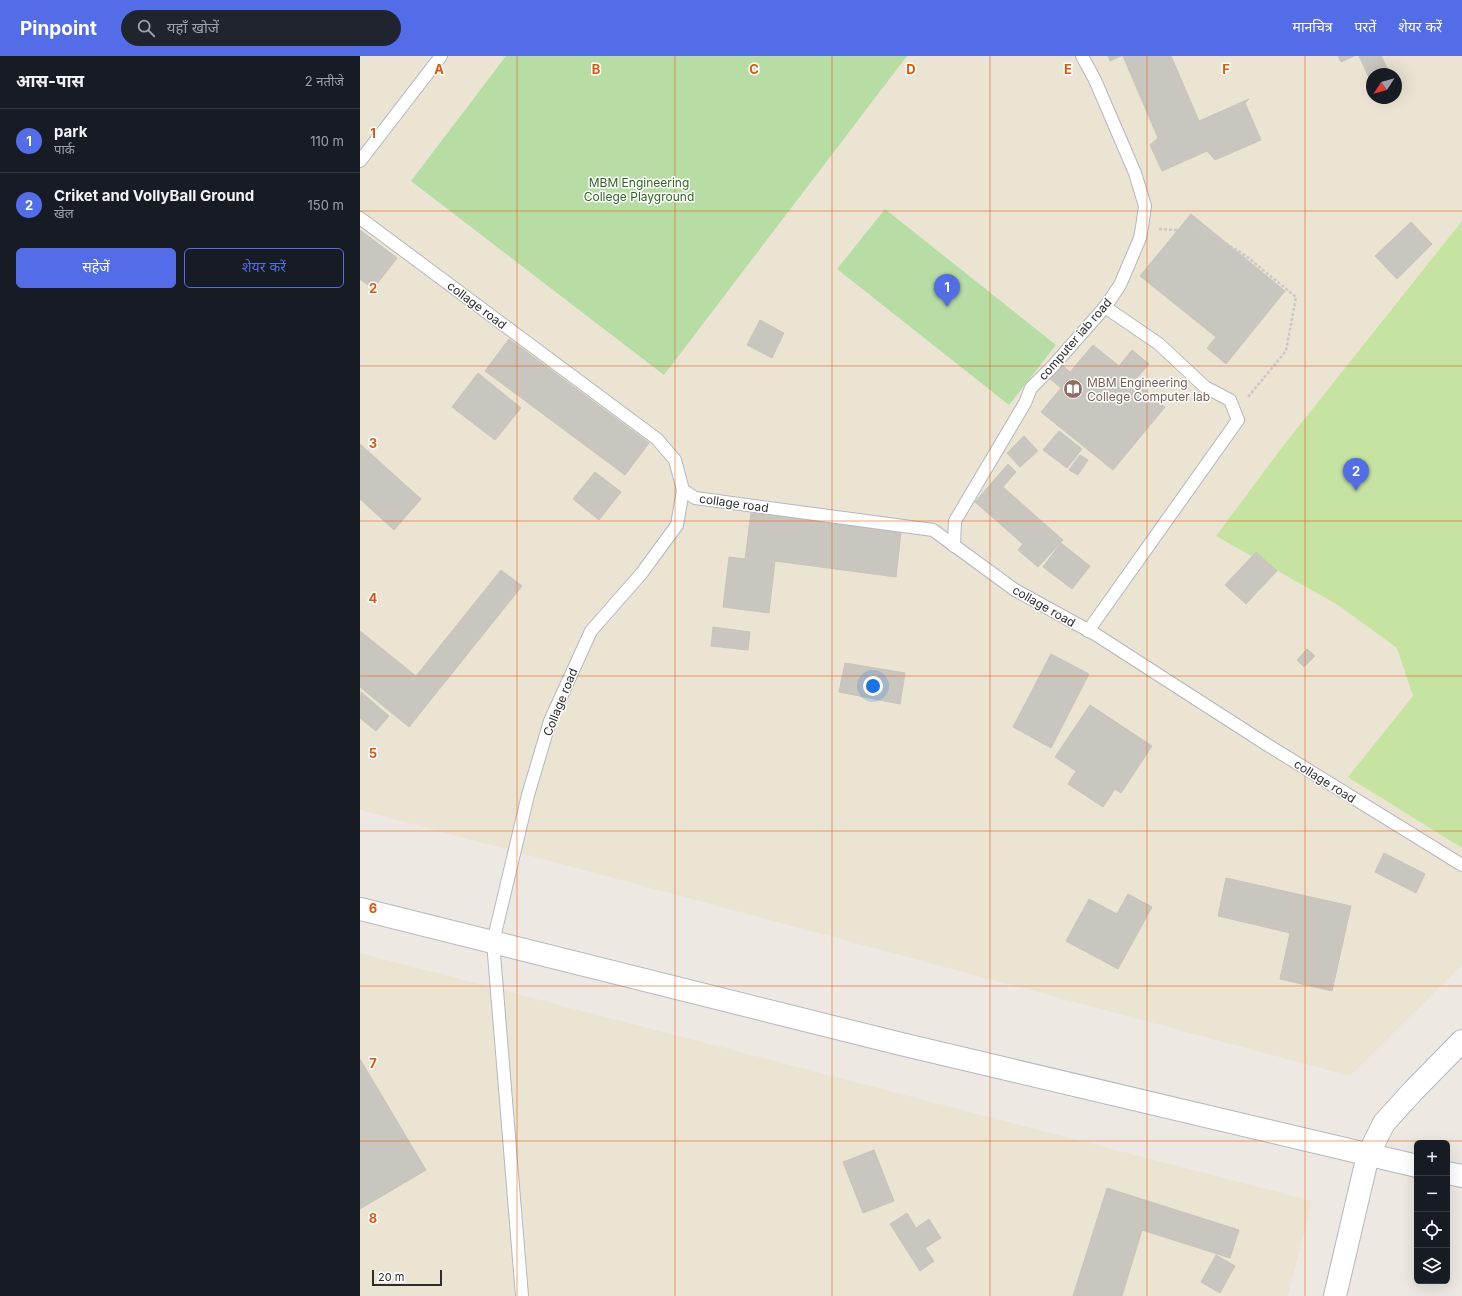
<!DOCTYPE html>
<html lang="hi">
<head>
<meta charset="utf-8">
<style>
	body { margin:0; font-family:Inter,"Noto Sans Devanagari",sans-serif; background:#20242c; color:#f1f3f6 }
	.controls { position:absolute; right:12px; bottom:12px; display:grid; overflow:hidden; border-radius:6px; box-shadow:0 4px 16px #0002 }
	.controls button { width:36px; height:36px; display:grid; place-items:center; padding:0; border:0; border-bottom:1px solid #363941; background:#171b24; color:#f1f3f6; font:20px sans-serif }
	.compass { position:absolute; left:1006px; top:12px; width:36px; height:36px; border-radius:50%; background:#171b24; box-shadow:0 4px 16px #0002; rotate:234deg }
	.scale { position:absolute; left:12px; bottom:10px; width:70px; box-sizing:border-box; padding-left:4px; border:2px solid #2d2d2d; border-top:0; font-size:11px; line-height:14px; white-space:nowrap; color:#2d2d2d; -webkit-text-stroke:3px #fff; paint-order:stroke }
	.you { position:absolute; left:513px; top:630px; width:14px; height:14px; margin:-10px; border:3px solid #fff; border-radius:50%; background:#1a73e8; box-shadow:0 0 0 6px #1a73e833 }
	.badge { display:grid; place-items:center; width:26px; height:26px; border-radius:50%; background:#536de8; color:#fff; font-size:13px; font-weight:700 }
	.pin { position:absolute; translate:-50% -33px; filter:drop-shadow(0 1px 2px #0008) }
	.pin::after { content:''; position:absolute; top:21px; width:14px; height:12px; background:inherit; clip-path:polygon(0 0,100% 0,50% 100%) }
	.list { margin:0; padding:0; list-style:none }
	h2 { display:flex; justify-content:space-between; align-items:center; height:52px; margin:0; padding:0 16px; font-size:17px }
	h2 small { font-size:13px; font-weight:400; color:#9ea1a6 }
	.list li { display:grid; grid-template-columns:26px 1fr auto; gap:12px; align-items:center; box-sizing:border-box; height:64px; padding:0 16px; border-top:1px solid #363941 }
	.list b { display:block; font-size:15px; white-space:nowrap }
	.list p { margin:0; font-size:13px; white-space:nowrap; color:#9ea1a6 }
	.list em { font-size:13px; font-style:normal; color:#9ea1a6 }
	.actions { display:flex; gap:8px; padding:12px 16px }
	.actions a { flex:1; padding:9px 0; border:1px solid #536de8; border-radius:6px; text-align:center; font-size:14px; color:#536de8 }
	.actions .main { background:#536de8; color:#fff }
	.icon { flex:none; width:22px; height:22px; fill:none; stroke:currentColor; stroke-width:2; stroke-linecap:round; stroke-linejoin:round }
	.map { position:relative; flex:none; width:1102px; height:1240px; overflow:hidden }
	header { display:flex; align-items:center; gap:24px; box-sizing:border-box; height:56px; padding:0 20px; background:#536de8; color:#fff }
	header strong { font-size:19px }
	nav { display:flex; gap:22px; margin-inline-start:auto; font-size:14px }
	.search { width:280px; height:36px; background:#20242c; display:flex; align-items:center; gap:10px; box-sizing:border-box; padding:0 14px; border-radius:22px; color:#9ea1a6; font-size:15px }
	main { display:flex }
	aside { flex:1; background:#171b24 }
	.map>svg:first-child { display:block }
	.education { fill:#ece4d3; fill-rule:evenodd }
	.green { fill:#b7dda4 }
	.pitch { fill:#c6e3a1 }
	.building { fill:#c9c6bf; stroke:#c8c4ba }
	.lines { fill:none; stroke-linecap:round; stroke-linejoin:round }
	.lane-casing { stroke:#b4b7bf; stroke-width:14 }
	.secondary-casing { stroke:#b4b7bf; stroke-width:24 }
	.path { stroke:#c8c8c8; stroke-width:2.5; stroke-dasharray:3 2; stroke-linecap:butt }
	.lane { stroke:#fff; stroke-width:12 }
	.secondary { stroke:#fff; stroke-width:22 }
	.grid { fill:none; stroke:#df570e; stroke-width:1; stroke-opacity:0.55 }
	.labels { text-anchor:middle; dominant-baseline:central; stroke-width:3; stroke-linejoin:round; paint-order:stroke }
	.park-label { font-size:12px; fill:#306423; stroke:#fff }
	.street-label { font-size:12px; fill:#2d2d2d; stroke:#fff }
	.education-label { font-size:12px; fill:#785e54; stroke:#fff; text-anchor:start }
	.grid-label { font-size:13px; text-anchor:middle; font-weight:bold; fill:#df570e; stroke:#fff; stroke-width:3; stroke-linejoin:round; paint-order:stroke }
</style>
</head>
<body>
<header>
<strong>Pinpoint</strong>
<div class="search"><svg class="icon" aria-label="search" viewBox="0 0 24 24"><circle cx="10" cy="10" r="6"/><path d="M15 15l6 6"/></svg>यहाँ खोजें</div>
<nav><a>मानचित्र</a><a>परतें</a><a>शेयर करें</a></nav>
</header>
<main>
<aside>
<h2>आस-पास<small>2 नतीजे</small></h2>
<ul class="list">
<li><span class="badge">1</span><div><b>park</b><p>पार्क</p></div><em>110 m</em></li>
<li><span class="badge">2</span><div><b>Criket and VollyBall Ground</b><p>खेल</p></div><em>150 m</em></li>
</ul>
<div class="actions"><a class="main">सहेजें</a><a>शेयर करें</a></div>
</aside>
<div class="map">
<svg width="1102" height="1240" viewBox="0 0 1102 1240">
	<rect width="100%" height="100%" fill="#ede8e1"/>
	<g class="education">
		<path d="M0,0H1102V909L990,1020L0,754ZM1012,18H1036V42H1012Z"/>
		<path d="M0,897L952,1145L928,1240H0Z"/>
	</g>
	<g class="green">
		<path d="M146,0H547L304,319L51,125Z"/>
		<path d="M525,153L696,289L649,349L477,213Z"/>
	</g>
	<path class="pitch" d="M1102,165V792L988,721L1053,640L1037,592L978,549L856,480L923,390Z"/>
	<g class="building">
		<path d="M748,0H761L750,5Z"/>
		<path d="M763,0H811L839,65L889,43L885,47L901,84L855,104L847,95L802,115L790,89L798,82Z"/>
		<path d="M978,0H994L981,6Z"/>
		<path d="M999,0H1021L1030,18H1012V28Z"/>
		<path d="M831,158L925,235L866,308L847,292L856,281L780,220Z"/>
		<path d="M1051,166L1072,188L1037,223L1015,200Z"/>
		<path d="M0,174L37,202L13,233L0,223Z"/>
		<path d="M400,264L424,277L412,302L387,289Z"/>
		<path d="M149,283L289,387L265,419L125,315Z"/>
		<path d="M733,289L759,310L772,294L789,308L774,325L805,351L753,414L681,356L701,332L688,321L700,307L710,316Z"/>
		<path d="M118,317L161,352L135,384L92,351Z"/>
		<path d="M699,375L722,393L707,412L683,394Z"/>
		<path d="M664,380L678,395L660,411L647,397Z"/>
		<path d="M0,388L61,443L34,474L0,443Z"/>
		<path d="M720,399L728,404L718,419L709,414Z"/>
		<path d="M648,408L656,416L643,431L703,484L678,511L658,494L663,488L615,446Z"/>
		<path d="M235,416L261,436L239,464L213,443Z"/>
		<path d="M391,457L541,476L536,521L415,505L409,557L363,551L369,501L385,503Z"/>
		<path d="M701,487L730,510L712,533L683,511Z"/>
		<path d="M896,496L917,515L886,548L865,529Z"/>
		<path d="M141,514L162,530L49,671L0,631V575L56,620Z"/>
		<path d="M353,571L390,576L388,594L351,590Z"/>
		<path d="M947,593L955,600L944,611L937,604Z"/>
		<path d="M691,598L729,618L691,692L653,671Z"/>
		<path d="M485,607L545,617L540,648L479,636Z"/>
		<path d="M1,636L29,660L16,675L0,662Z"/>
		<path d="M730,649L792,690L761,737L755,733L743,751L708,728L716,715L695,701Z"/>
		<path d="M1024,797L1065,818L1056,837L1015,816Z"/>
		<path d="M866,822L991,850L972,935L920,923L930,877L858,860Z"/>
		<path d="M768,838L792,851L758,913L706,885L729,843L757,858Z"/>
		<path d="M0,1003L66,1114L0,1153Z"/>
		<path d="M514,1094L534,1145L503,1157L483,1106Z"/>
		<path d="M747,1132L879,1174L870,1202L782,1174L762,1240H713Z"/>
		<path d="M547,1157L556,1172L569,1163L581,1182L565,1192L574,1205L560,1215L530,1168Z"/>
		<path d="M856,1199L875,1210L860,1237L841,1226Z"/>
	</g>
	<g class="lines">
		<g class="lane-casing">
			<g id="lane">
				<path d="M0,105L81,0"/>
				<path d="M0,162L297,383L315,404L323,434L335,442L573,474L655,534L735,578L906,688L1102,809"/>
				<path d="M594,490L595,465L665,347L671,332L693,310L745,251L760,229L780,182L782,171L785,150L775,117L735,24L722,0"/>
				<path d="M728,575L878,364L870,344L845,331L799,288L745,251"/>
				<path d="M162,1240L133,886L168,739L190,665L231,575L281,518L317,469L323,434"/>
			</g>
		</g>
		<g class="secondary-casing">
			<g id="secondary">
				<path d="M0,853L541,988L1057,1110"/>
				<path d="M1087,1117L1102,1120"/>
				<path d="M975,1240L1008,1099L1024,1067L1053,1035L1102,985"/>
			</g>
		</g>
		<path class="path" d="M799,173L848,176L886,200L936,241L926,295L888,341"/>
		<use href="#lane" class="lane"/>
		<use href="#secondary" class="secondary"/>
	</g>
	<path class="grid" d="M157,0V1240M315,0V1240M472,0V1240M630,0V1240M787,0V1240M945,0V1240M0,155H1102M0,310H1102M0,465H1102M0,620H1102M0,775H1102M0,930H1102M0,1085H1102"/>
	<defs>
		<g id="library-disc" transform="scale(1)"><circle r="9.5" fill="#8d6e63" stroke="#fff"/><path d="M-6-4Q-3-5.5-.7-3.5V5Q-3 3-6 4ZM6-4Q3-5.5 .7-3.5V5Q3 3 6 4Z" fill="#fff"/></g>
	</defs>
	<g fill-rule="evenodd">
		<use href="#library-disc" x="713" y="333"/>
	</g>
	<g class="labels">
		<g class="park-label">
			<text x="279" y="126">MBM Engineering<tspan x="279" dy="14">College Playground</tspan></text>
		</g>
		<g class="street-label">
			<text transform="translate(117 249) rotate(37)">collage road</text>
			<text transform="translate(715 283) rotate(-49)">computer iab road</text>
			<text transform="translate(374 447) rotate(8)">collage road</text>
			<text transform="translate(684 550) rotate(30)">collage road</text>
			<text transform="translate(200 646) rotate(-68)">Collage road</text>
			<text transform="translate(965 725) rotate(32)">collage road</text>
		</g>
		<g class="education-label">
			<text x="727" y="326">MBM Engineering<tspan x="727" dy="14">College Computer lab</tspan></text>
		</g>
	</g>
	<g class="grid-label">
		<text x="79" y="18">A</text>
		<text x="236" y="18">B</text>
		<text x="394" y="18">C</text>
		<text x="551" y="18">D</text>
		<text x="708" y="18">E</text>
		<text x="866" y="18">F</text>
		<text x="13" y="82">1</text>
		<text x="13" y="237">2</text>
		<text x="13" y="392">3</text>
		<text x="13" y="547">4</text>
		<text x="13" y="702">5</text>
		<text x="13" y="857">6</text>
		<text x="13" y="1012">7</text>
		<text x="13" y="1167">8</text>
	</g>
</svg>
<div class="controls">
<button>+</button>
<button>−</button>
<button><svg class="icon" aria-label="locate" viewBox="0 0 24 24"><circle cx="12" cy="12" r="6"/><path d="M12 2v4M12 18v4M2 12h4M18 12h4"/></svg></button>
<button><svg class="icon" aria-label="layers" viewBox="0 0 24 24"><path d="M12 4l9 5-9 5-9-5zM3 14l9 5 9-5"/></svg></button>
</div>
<svg class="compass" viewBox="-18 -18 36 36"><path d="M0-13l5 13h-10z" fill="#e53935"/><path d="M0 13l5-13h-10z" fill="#9ea1a6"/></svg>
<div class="scale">20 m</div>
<div class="you"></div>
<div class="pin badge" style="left:587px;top:251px">1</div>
<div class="pin badge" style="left:996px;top:435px">2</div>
</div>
</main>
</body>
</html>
